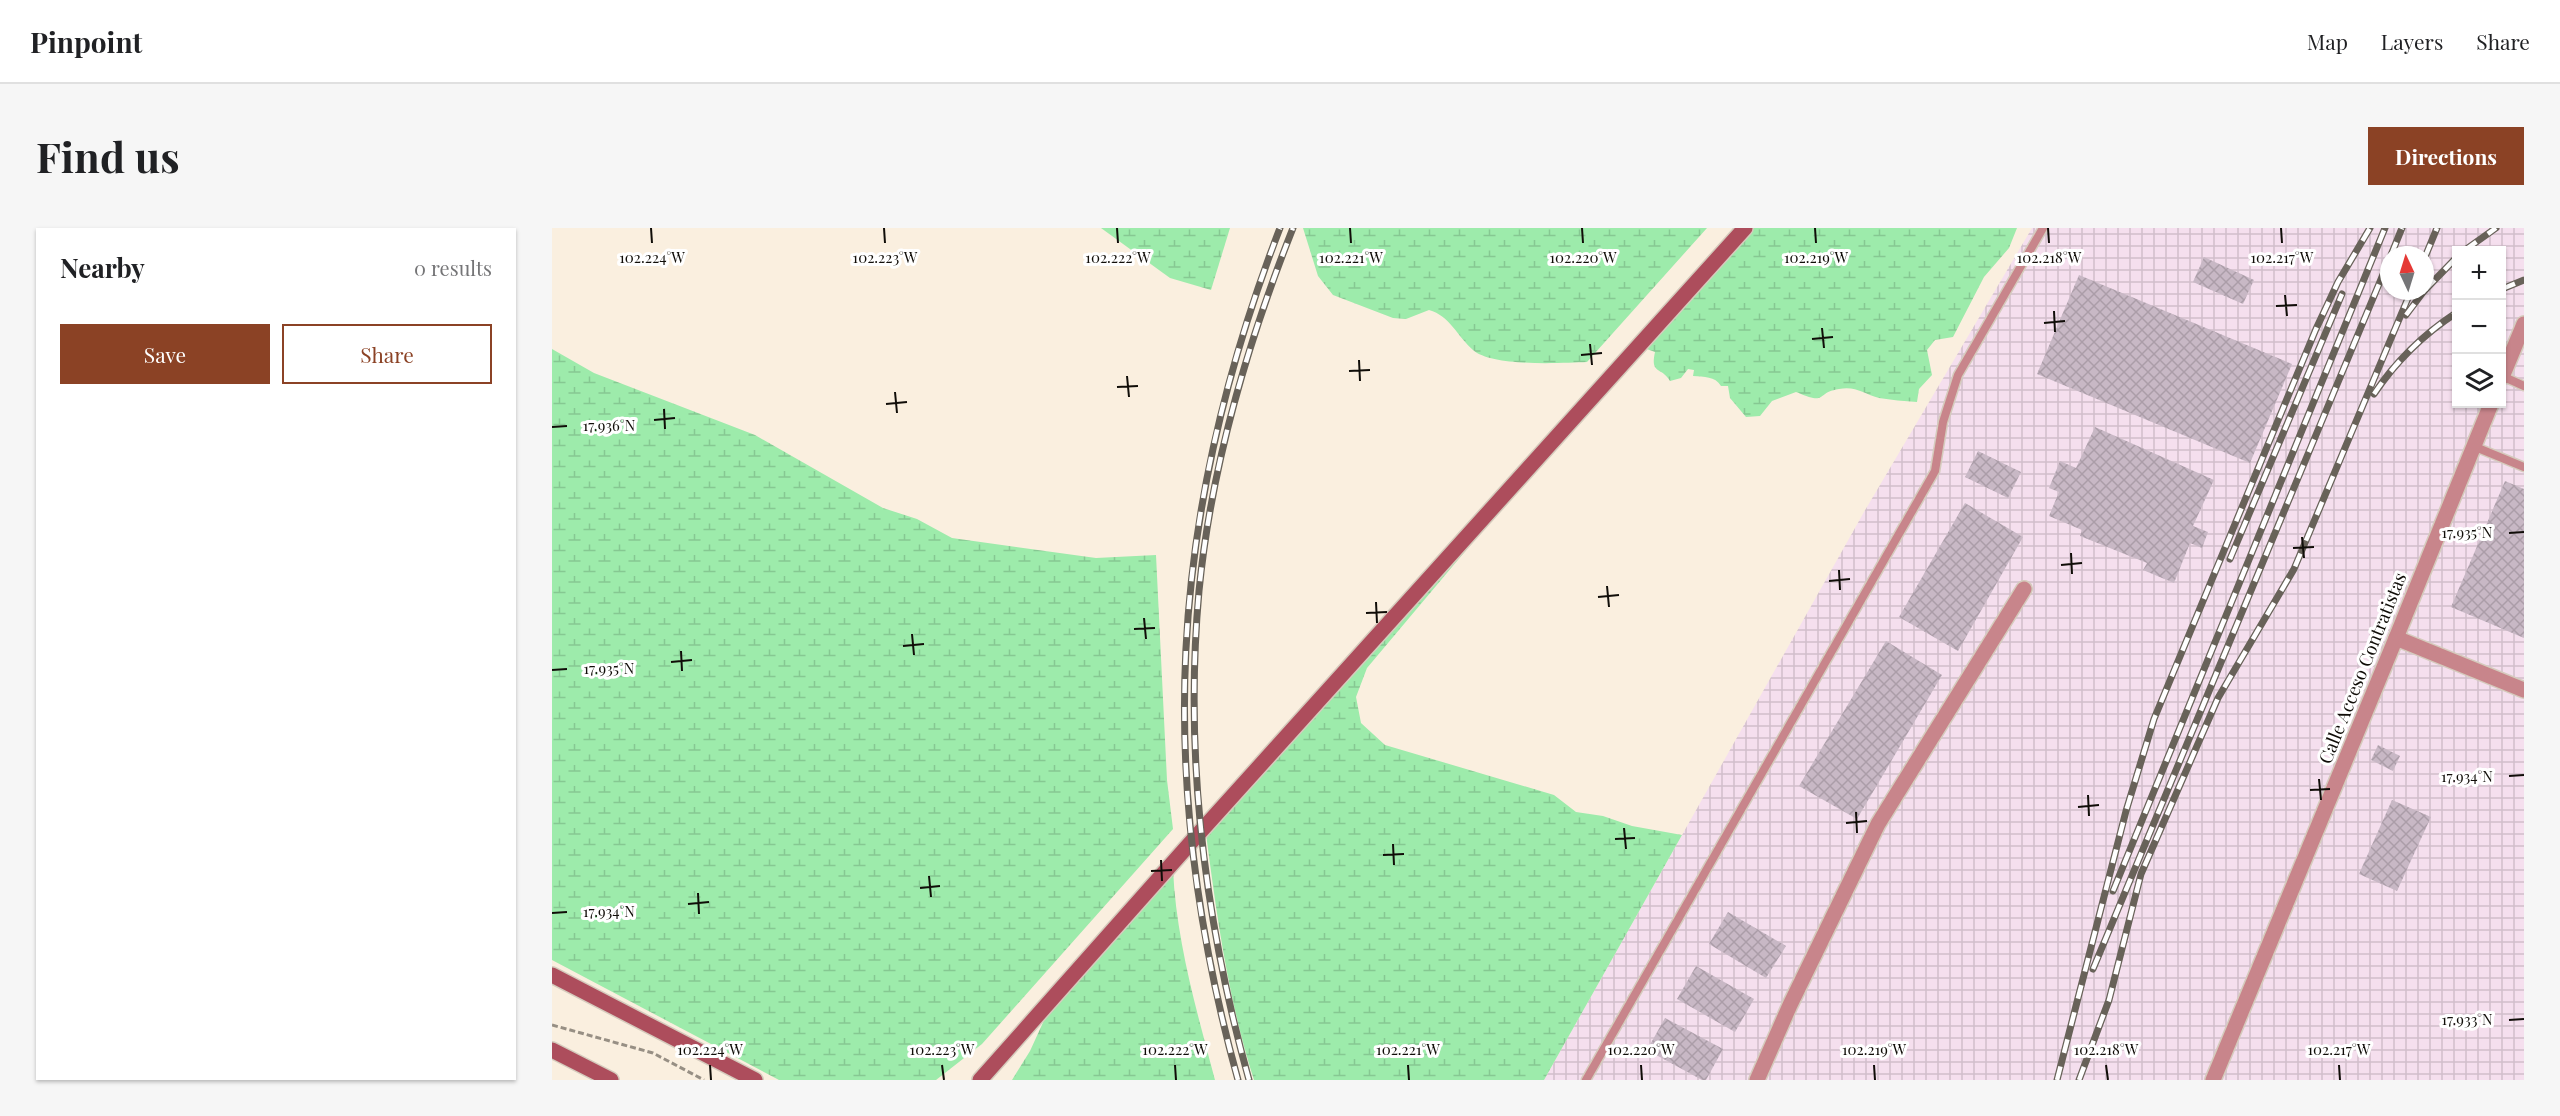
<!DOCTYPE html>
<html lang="en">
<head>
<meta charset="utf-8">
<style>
	body { margin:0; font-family:"Playfair Display",serif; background:#f6f6f6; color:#202124 }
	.controls { position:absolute; right:18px; top:18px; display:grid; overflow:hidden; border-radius:0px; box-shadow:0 2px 4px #0004 }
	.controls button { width:54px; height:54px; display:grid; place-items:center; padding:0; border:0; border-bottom:2px solid #e0e0e0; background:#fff; color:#202124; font:30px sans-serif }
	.compass { position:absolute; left:1828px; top:18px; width:54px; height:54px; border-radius:50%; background:#fff; box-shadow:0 2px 4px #0004; rotate:356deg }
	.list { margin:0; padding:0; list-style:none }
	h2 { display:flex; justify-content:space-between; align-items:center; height:78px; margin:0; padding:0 24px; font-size:26px }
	h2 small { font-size:20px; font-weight:400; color:#757577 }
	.actions { display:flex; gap:12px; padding:18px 24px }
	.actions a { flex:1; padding:14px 0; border:2px solid #8b4225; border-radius:0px; text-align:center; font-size:21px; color:#8b4225 }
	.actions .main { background:#8b4225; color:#fff }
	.icon { flex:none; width:33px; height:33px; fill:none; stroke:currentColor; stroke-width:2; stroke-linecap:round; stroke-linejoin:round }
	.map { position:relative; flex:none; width:1972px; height:852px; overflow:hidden; border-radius:0px }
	header { display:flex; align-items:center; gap:36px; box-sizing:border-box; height:84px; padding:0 30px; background:#fff; border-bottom:2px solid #e0e0e0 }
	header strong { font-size:28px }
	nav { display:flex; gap:33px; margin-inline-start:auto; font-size:21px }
	.intro { display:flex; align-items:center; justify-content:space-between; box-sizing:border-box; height:144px; padding:0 36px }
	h1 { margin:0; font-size:42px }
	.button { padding:15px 27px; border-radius:0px; background:#8b4225; color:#fff; font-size:21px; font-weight:700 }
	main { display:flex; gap:36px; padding:0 36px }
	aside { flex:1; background:#fff; border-radius:0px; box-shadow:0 2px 4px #0004 }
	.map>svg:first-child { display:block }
	.industrial { fill:url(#industrial-grid); fill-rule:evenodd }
	.wetland { fill:url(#wetland-marsh) }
	.building { fill:url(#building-cross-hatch) }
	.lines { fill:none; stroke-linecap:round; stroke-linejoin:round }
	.service-casing { stroke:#d5cbbd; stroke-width:11 }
	.minor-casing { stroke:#d5cbbd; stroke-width:18 }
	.secondary-casing { stroke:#d5cbbd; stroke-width:18 }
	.path { stroke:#978f84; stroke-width:3; stroke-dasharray:6 3; stroke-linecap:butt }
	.service { stroke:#c8858b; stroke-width:8 }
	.minor { stroke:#c8858b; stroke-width:15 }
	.secondary { stroke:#ad4d5c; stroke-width:15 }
	.rail-casing { stroke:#686259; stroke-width:7 }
	.rail { stroke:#fff; stroke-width:4.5; stroke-dasharray:14; stroke-linecap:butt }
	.ticks { fill:none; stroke:#100d08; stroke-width:2 }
	.labels { text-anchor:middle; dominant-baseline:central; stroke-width:6; stroke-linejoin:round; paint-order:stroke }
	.street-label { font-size:18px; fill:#100d08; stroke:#fff }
	.ticks-label { font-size:15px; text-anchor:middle; fill:#100d08; stroke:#fff; stroke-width:6; stroke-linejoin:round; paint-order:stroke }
</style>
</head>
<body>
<header>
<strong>Pinpoint</strong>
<nav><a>Map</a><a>Layers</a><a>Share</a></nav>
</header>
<div class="intro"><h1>Find us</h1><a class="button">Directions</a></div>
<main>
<aside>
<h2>Nearby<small>0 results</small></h2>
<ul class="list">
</ul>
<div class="actions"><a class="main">Save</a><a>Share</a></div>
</aside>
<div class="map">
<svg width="1972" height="852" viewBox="0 0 1972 852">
	<defs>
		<pattern id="industrial-grid" width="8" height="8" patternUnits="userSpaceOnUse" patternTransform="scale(1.5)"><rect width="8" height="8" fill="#f5dfee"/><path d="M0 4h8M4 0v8" fill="none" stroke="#d1becb"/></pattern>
		<pattern id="wetland-marsh" width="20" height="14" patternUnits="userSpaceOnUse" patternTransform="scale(1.5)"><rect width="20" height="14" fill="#9debab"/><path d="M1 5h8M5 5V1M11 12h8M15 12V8" fill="none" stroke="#86c892"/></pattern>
		<pattern id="building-cross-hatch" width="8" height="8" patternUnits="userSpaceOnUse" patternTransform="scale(1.5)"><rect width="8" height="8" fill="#c8b8c5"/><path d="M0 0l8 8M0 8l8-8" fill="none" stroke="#ab9da8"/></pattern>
	</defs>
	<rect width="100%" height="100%" fill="#faefdf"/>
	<path class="industrial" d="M1480,0H1972V852H992L1312,284ZM1904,22H1950V176H1904ZM1837,27H1873V63H1837Z"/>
	<g class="wetland">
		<path d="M549,0H678L659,62L618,50Z"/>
		<path d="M751,0H1155L1035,134C1008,135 940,139 921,122C905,108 898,88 877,82L854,91L841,90L781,67L766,48Z"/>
		<path d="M1201,0H1465L1457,20L1432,49L1401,109L1383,112L1375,122L1380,147L1367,161L1365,174C1352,173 1339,172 1327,170C1311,166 1305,158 1287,161C1262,165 1277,178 1244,164L1220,173L1208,188L1194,189L1178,170L1176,158H1169C1163,148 1152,149 1141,148L1142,142L1136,141L1129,150L1118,153C1109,138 1098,147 1103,124L1092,120Z"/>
		<path d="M0,121L42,145L203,207L331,280L365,291L400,310L544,330L604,327L615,552L621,601L430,816L384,852H227L0,732Z"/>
		<path d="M921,314L815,440L804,469L809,495L833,517L1002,567L1024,584L1051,588L1080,598L1130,607L992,852H702C676,771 665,689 654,606Z"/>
		<path d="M621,641C624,712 645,784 663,852H460L478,823L494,788Z"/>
	</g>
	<g class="building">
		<path d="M1652,29L1702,52L1691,76L1641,54Z"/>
		<path d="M1527,47L1740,136L1698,235L1485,146Z"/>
		<path d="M1543,199L1662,252L1641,298L1656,304L1650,320L1638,315L1622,355L1591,342L1595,335L1528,308L1530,302L1497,288L1507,264L1497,260L1508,233L1524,240Z"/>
		<path d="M1426,223L1469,244L1456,270L1413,249Z"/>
		<path d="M1953,253L1972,261V410L1899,379Z"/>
		<path d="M1413,275L1471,309L1406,423L1347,389Z"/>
		<path d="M1334,413L1390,447L1305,591L1247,558Z"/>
		<path d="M1826,517L1848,528L1841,543L1819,532Z"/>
		<path d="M1840,572L1879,589L1845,663L1807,646Z"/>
		<path d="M1176,684L1234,718L1214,750L1157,716Z"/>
		<path d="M1144,738L1202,771L1183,804L1125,771Z"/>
		<path d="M1113,790L1171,821L1154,852H1150L1095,822Z"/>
	</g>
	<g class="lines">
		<g class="service-casing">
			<g id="service">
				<path d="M1950,148L1972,158"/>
				<path d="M1921,218L1972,239"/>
				<path d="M1034,852L1383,243L1391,194L1406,147L1491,0"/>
			</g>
		</g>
		<g class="minor-casing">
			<g id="minor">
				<path d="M1950,149L1972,96"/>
				<path d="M1844,410L1972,462"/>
				<path d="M1205,852L1238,777L1326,596L1472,361"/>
				<path d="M1661,852L1844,410L1939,176"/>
			</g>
		</g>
		<g class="secondary-casing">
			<g id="secondary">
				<path d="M0,747L203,852"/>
				<path d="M0,822L59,852"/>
				<path d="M428,852L649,603L1193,0"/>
			</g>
		</g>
		<path class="path" d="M0,797L101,825L152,852"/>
		<use href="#service" class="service"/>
		<use href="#minor" class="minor"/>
		<use href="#secondary" class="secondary"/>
		<g class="rail-casing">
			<g id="rail">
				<path d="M1913,22L1944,0"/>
				<path d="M1839,27L1850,0"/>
				<path d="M1873,29L1885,0"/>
				<path d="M1950,61L1972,52"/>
				<path d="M1873,62L1904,30"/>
				<path d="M1854,87L1872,63"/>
				<path d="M1822,166C1844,133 1872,106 1904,85"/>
				<path d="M1678,331L1790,66"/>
				<path d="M1561,663L1833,0"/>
				<path d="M1541,741L1837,32"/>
				<path d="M686,852C603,552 616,290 728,0"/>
				<path d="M697,852C653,694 632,528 647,363C659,239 695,116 741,0"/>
				<path d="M1505,852L1574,583L1602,491L1764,101L1786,54L1818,0"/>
				<path d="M1527,852L1557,772L1589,646L1666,470L1742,341L1859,63"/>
			</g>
		</g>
		<use href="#rail" class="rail"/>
	</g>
	<path class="ticks" d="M99,0L100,15M332,0L333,15M565,0L566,15M798,0L799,15M1030,0L1031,15M1263,0L1264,15M1496,0L1497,15M1729,0L1730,15M1733,67L1735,88M1724,78L1745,77M1502,83L1503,104M1492,95L1513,93M1270,100L1272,120M1260,111L1281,109M1038,116L1040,137M1029,127L1050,125M807,132L808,153M797,143L818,142M575,148L577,169M565,159L586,158M343,164L345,185M334,176L355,174M112,181L113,201M102,192L123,190M0,199L15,198M1957,305L1972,304M1750,309L1752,330M1741,320L1762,319M1519,325L1520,346M1509,337L1530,335M1287,342L1288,362M1277,353L1298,351M1055,358L1057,379M1046,369L1067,367M824,374L825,395M814,385L835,384M592,390L594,411M582,401L603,400M360,406L362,427M351,418L372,416M129,423L130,443M119,434L140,432M0,442L15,441M1957,548L1972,547M1767,551L1769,572M1758,562L1778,561M1536,567L1537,588M1526,579L1547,577M1304,584L1305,605M1294,595L1315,593M1072,600L1074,621M1063,611L1083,610M841,616L842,637M831,627L852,626M609,632L610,653M599,643L620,642M377,648L379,669M368,660L388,658M146,665L147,686M136,676L157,674M0,685L15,684M1957,792L1972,791M158,837L159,852M390,837L392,852M623,837L624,852M856,837L857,852M1089,837L1090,852M1322,837L1323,852M1554,837L1556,852M1787,837L1788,852"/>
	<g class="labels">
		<g class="street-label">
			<text transform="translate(1810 440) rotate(-68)">Calle Acceso Contratistas</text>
		</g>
	</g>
	<g class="ticks-label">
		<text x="100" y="35">102.224°W</text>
		<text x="333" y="35">102.223°W</text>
		<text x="566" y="35">102.222°W</text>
		<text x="799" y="35">102.221°W</text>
		<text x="1031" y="35">102.220°W</text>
		<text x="1264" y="35">102.219°W</text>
		<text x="1497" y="35">102.218°W</text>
		<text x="1730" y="35">102.217°W</text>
		<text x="57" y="203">17.936°N</text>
		<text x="1915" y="310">17.935°N</text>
		<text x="57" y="446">17.935°N</text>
		<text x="1915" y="554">17.934°N</text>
		<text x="57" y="689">17.934°N</text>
		<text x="1915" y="797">17.933°N</text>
		<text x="158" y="827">102.224°W</text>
		<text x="390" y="827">102.223°W</text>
		<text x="623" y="827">102.222°W</text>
		<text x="856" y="827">102.221°W</text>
		<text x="1089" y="827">102.220°W</text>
		<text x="1322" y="827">102.219°W</text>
		<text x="1554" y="827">102.218°W</text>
		<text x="1787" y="827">102.217°W</text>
	</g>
</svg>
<div class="controls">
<button>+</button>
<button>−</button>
<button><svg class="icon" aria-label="layers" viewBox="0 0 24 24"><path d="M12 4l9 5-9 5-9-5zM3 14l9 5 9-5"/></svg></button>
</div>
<svg class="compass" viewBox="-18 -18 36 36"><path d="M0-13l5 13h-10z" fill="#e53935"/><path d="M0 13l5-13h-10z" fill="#757577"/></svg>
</div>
</main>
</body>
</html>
